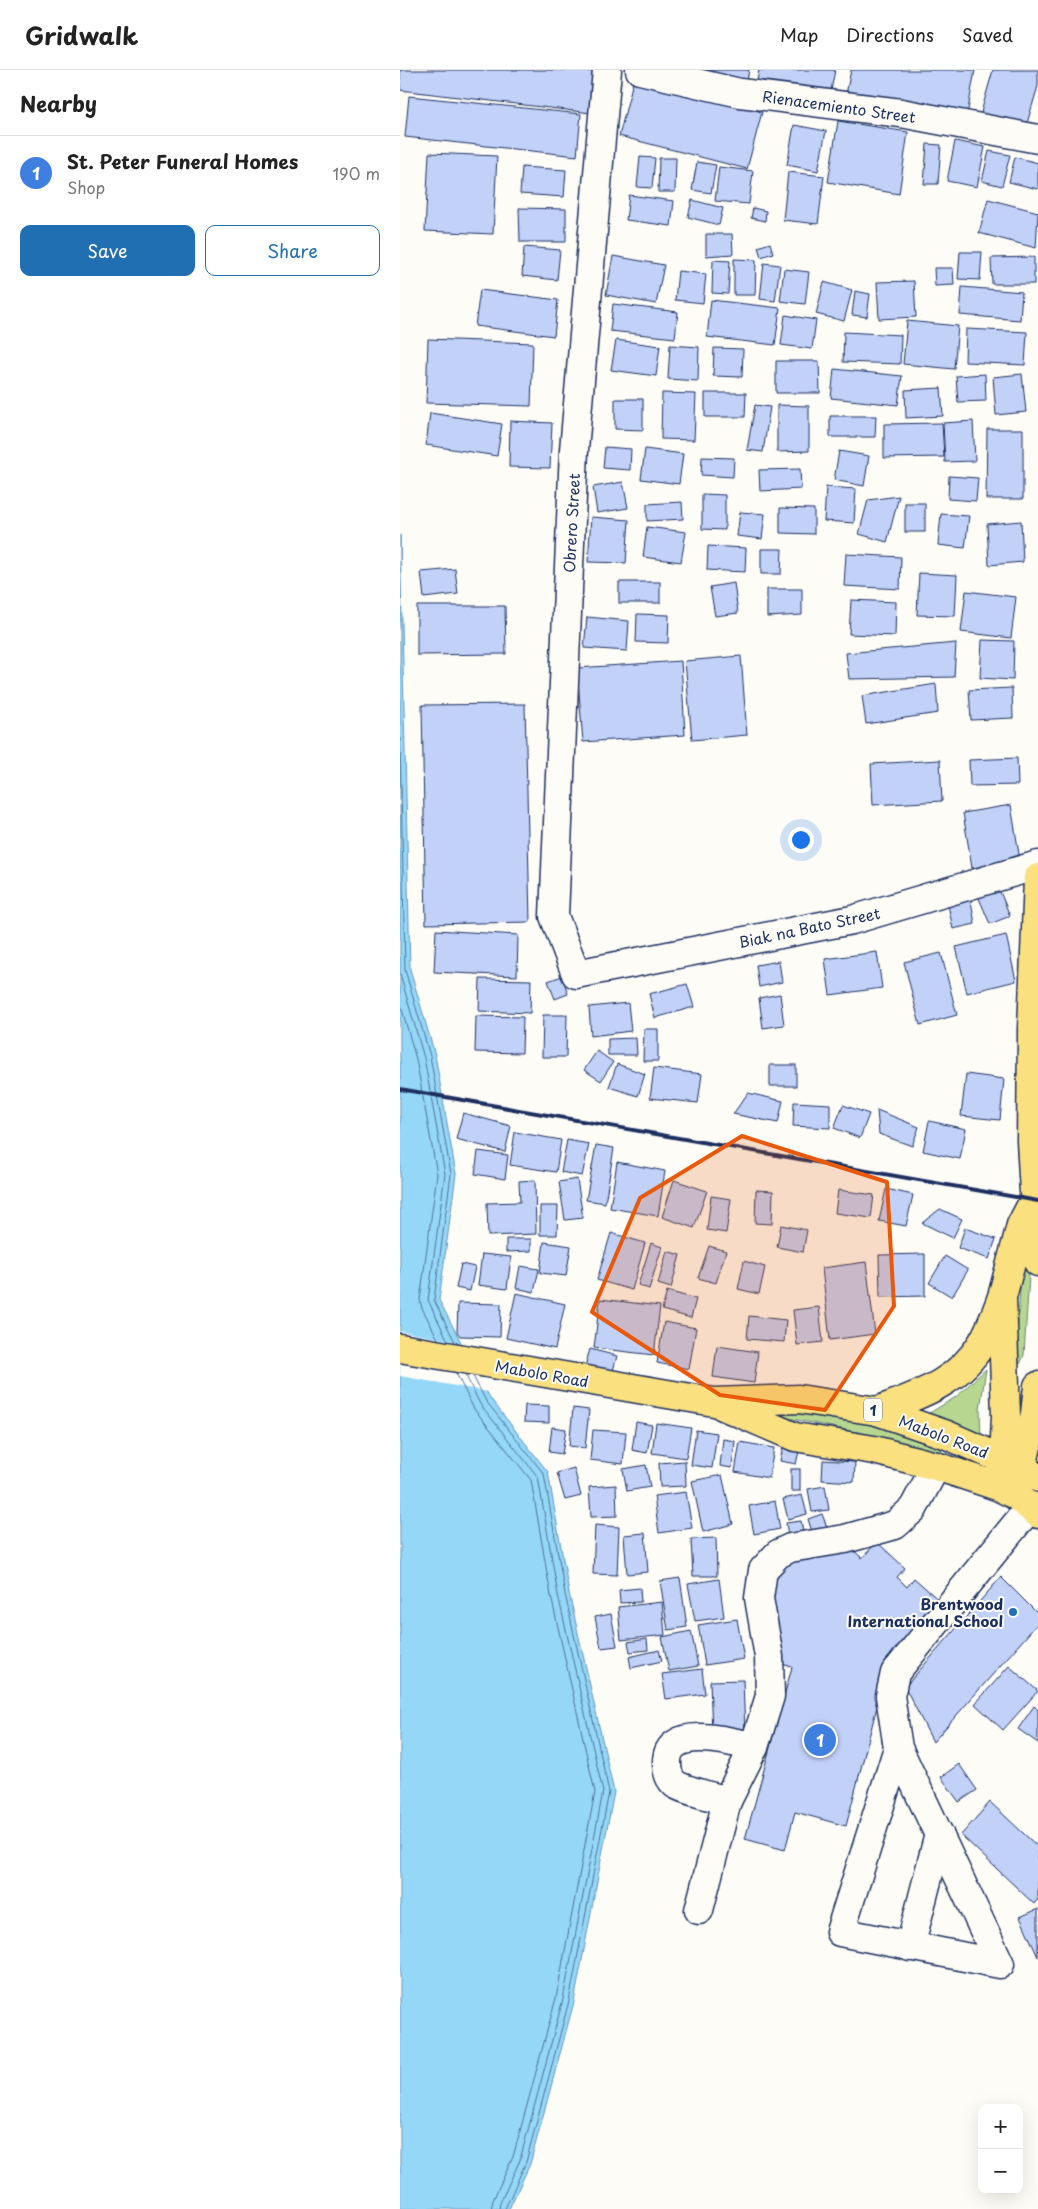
<!DOCTYPE html>
<html lang="en">
<head>
<meta charset="utf-8">
<style>
	body { margin:0; font-family:"Playpen Sans",sans-serif; background:#f6f6f6; color:#222 }
	.controls { position:absolute; right:15px; bottom:15px; display:grid; overflow:hidden; border-radius:10px; box-shadow:0 5px 20px #0002 }
	.controls button { width:45px; height:45px; display:grid; place-items:center; padding:0; border:0; border-bottom:1px solid #e0e0e0; background:#fff; color:#222; font:25px sans-serif }
	.you { position:absolute; left:400px; top:769px; width:18px; height:18px; margin:-12px; border:4px solid #fff; border-radius:50%; background:#1a73e8; box-shadow:0 0 0 8px #1a73e833 }
	.badge { display:grid; place-items:center; width:32px; height:32px; border-radius:50%; background:#1f6fb2; color:#fff; font-size:16px; font-weight:700 }
	.pin { position:absolute; translate:-50% -50%; border:2px solid #fff; box-shadow:0 1px 5px #0006 }
	.list { margin:0; padding:0; list-style:none }
	h2 { display:flex; justify-content:space-between; align-items:center; height:65px; margin:0; padding:0 20px; font-size:21px }
	h2 small { font-size:16px; font-weight:400; color:#767676 }
	.list li { display:grid; grid-template-columns:32px 1fr auto; gap:15px; align-items:center; box-sizing:border-box; height:75px; padding:0 20px; border-top:1px solid #e0e0e0 }
	.list b { display:block; font-size:19px; white-space:nowrap }
	.list p { margin:0; font-size:16px; white-space:nowrap; color:#767676 }
	.list em { font-size:16px; font-style:normal; color:#767676 }
	.actions { display:flex; gap:10px; padding:15px 20px }
	.actions a { flex:1; padding:11px 0; border:1px solid #1f6fb2; border-radius:10px; text-align:center; font-size:18px; color:#1f6fb2 }
	.actions .main { background:#1f6fb2; color:#fff }
	.map { position:relative; flex:none; width:638px; height:2139px; overflow:hidden }
	header { display:flex; align-items:center; gap:30px; box-sizing:border-box; height:70px; padding:0 25px; background:#fff; border-bottom:1px solid #e0e0e0 }
	header strong { font-size:24px }
	nav { display:flex; gap:28px; margin-inline-start:auto; font-size:18px }
	main { display:flex }
	aside { flex:1; background:#fff }
	.map>svg:first-child { display:block }
	.green { fill:#b7d790; stroke:#698377 }
	.water { fill:#95d7f7; stroke:#6494ba }
	.pier { fill:#fdfcf7 }
	.lines { fill:none; stroke-linecap:round; stroke-linejoin:round }
	.shore { stroke:#4c729b; stroke-width:1 }
	.building { fill:#c2d1f8; stroke:#1b2f5e }
	.minor-casing { stroke:#1b2f5e; stroke-width:31 }
	.major-casing { stroke:#1b2f5e; stroke-width:31 }
	.highway-casing { stroke:#1b2f5e; stroke-width:31 }
	.minor { stroke:#fdfcf7; stroke-width:28 }
	.major { stroke:#fbe080; stroke-width:28 }
	.highway { stroke:#fbe080; stroke-width:28 }
	.rail { stroke:#1b2f5e; stroke-width:4 }
	.marked { fill:#e8590c; fill-opacity:0.2; stroke:#e8590c; stroke-width:4; stroke-linejoin:round }
	.poi-dot { fill:#1f6fb2; stroke:#fdfcf7; stroke-width:2 }
	.labels { text-anchor:middle; dominant-baseline:central; stroke-width:4; stroke-linejoin:round; paint-order:stroke }
	.shield { fill:#fdfcf7; stroke:#5f6c8c; stroke-width:1 }
	.shield-label { font-size:14px; font-weight:bold; fill:#1b2f5e }
	.street-label { font-size:15px; fill:#1b2f5e; stroke:#fdfcf7 }
	.poi-label { font-size:15px; font-weight:bold; fill:#1b2f5e; stroke:#fdfcf7; text-anchor:end }
</style>
</head>
<body>
<header>
<strong>Gridwalk</strong>
<nav><a>Map</a><a>Directions</a><a>Saved</a></nav>
</header>
<main>
<aside>
<h2>Nearby<small></small></h2>
<ul class="list">
<li><span class="badge" style="background:#3f7fe0">1</span><div><b>St. Peter Funeral Homes</b><p>Shop</p></div><em>190 m</em></li>
</ul>
<div class="actions"><a class="main">Save</a><a>Share</a></div>
</aside>
<div class="map">
<svg width="638" height="2139" viewBox="0 0 638 2139">
	<rect width="100%" height="100%" fill="#fdfcf7"/>
	<filter id="ink" filterUnits="userSpaceOnUse"><feTurbulence type="fractalNoise" baseFrequency=".02" numOctaves="2"/><feDisplacementMap in="SourceGraphic" scale="10" xChannelSelector="R" yChannelSelector="G"/><feConvolveMatrix kernelMatrix="1 2 1 2 8 2 1 2 1" color-interpolation-filters="sRGB"/></filter>
	<g filter="url(#ink)">
		<g class="green">
			<path d="M623,1170L631,1174L624,1285L620,1294L616,1285Z"/>
			<path d="M586,1299L580,1339L581,1371L523,1347L556,1327Z"/>
			<path d="M340,1334L473,1351L542,1375L541,1384L471,1365L383,1347Z"/>
		</g>
		<path class="water" d="M0,465L10,899L35,985L56,1104L39,1230L90,1328L148,1402L169,1523L214,1722L174,1932L130,2094L109,2139H0Z"/>
		<path class="pier" d="M0,1261L64,1273L89,1322L0,1306Z"/>
		<g class="lines">
			<g class="shore">
				<path d="M0,669L5,900L30,986L51,1104L34,1230L55,1272"/>
				<path d="M0,904L24,988L45,1104L28,1230L48,1271"/>
				<path d="M0,932L16,989L37,1104L20,1230L22,1238L38,1269"/>
				<path d="M56,1303L74,1339L131,1410L151,1526L195,1722L156,1928L113,2087L93,2130L91,2139"/>
				<path d="M65,1304L80,1334L138,1407L158,1525L203,1722L163,1929L120,2090L100,2133L99,2139"/>
				<path d="M73,1306L86,1331L144,1404L165,1524L209,1722L169,1931L126,2092L105,2139"/>
			</g>
		</g>
		<g class="building">
			<path d="M0,0H181L197,2L191,43L0,20Z"/>
			<path d="M295,0H349L346,16Z"/>
			<path d="M359,0H435L429,31L356,17Z"/>
			<path d="M451,0H575L566,51L445,29Z"/>
			<path d="M593,0H638V16L625,60L580,46Z"/>
			<path d="M234,8L362,42L347,99L219,66Z"/>
			<path d="M9,26L181,44L177,86L5,67Z"/>
			<path d="M438,51L508,62L499,124L428,112Z"/>
			<path d="M394,55L426,61L418,101L387,95Z"/>
			<path d="M555,71L585,77L577,117L547,111Z"/>
			<path d="M527,74L541,75L538,114H524Z"/>
			<path d="M589,81L610,85L602,116L582,111Z"/>
			<path d="M29,83L97,86L93,164L25,161Z"/>
			<path d="M240,87L255,88L252,118L237,117Z"/>
			<path d="M615,87L638,93V119L609,112Z"/>
			<path d="M259,88H276L275,122H258Z"/>
			<path d="M297,92L316,95L311,123L292,120Z"/>
			<path d="M122,97L166,100L164,127L120,124Z"/>
			<path d="M319,97L353,101L349,134L315,131Z"/>
			<path d="M388,102L424,106L418,154L383,150Z"/>
			<path d="M229,125L274,131L271,156L226,150Z"/>
			<path d="M588,129L638,142L636,178L579,163Z"/>
			<path d="M292,130L323,138L319,155L288,147Z"/>
			<path d="M119,138L166,139V172H120Z"/>
			<path d="M353,138L366,141L365,151L351,148Z"/>
			<path d="M306,164H332L333,184L306,186Z"/>
			<path d="M370,173L373,183L361,187L358,177Z"/>
			<path d="M124,177L160,180L157,210L122,206Z"/>
			<path d="M560,182H582L580,210L558,209Z"/>
			<path d="M213,186L264,195L256,234L206,225Z"/>
			<path d="M634,187V214H592L591,188Z"/>
			<path d="M334,189L356,190L355,225H334Z"/>
			<path d="M313,190L330,191L328,224L312,223Z"/>
			<path d="M364,193L380,195L375,231L360,229Z"/>
			<path d="M534,198H553L554,215L535,216Z"/>
			<path d="M384,199L409,202L405,234L380,231Z"/>
			<path d="M278,201L306,204L303,233L275,230Z"/>
			<path d="M514,211L516,247L479,249L477,212Z"/>
			<path d="M424,212L452,220L444,251L416,244Z"/>
			<path d="M562,217L622,222L620,250L560,245Z"/>
			<path d="M80,220L158,230L154,266L75,256Z"/>
			<path d="M455,221L470,224L467,247L452,245Z"/>
			<path d="M311,230L380,238L375,275L307,267Z"/>
			<path d="M213,234L278,242L275,268L210,261Z"/>
			<path d="M385,245L416,250L412,279L381,275Z"/>
			<path d="M507,251L558,256L554,299L503,294Z"/>
			<path d="M566,259L627,262L625,295L565,292Z"/>
			<path d="M444,262L501,265L500,294L443,292Z"/>
			<path d="M28,269L133,273L131,336L26,333Z"/>
			<path d="M216,270L260,276L256,306L211,300Z"/>
			<path d="M270,275L299,277L298,311L268,309Z"/>
			<path d="M314,278L343,279L342,307L313,306Z"/>
			<path d="M376,291H419L420,323H376Z"/>
			<path d="M434,299L502,306L498,335L431,328Z"/>
			<path d="M585,304L586,331L558,332L556,306Z"/>
			<path d="M622,304L626,342L596,345L593,307Z"/>
			<path d="M541,318L543,346L506,348L505,320Z"/>
			<path d="M262,323L296,324L294,370L261,369Z"/>
			<path d="M305,323H346L345,347H305Z"/>
			<path d="M215,329H243V360L215,359Z"/>
			<path d="M355,335L370,337L363,382L347,380Z"/>
			<path d="M377,335L409,336V381L377,382Z"/>
			<path d="M30,343L102,354L97,386L26,375Z"/>
			<path d="M430,346H476L475,367H430Z"/>
			<path d="M110,351L152,353L150,398L109,397Z"/>
			<path d="M573,351L575,391L545,392L543,353Z"/>
			<path d="M542,353L544,387L484,388V354Z"/>
			<path d="M587,359H623V429H586Z"/>
			<path d="M205,377L231,379L230,400L203,398Z"/>
			<path d="M245,379L283,384L279,414L241,409Z"/>
			<path d="M439,381L469,386L464,416L434,410Z"/>
			<path d="M302,387L334,388L333,407L301,405Z"/>
			<path d="M400,399L401,419L360,421L359,400Z"/>
			<path d="M549,406L578,408L576,431L548,429Z"/>
			<path d="M223,412L228,438L197,443L193,417Z"/>
			<path d="M426,417L456,419L454,453L424,451Z"/>
			<path d="M302,424L325,425V460L302,459Z"/>
			<path d="M499,426L487,472L459,464L468,430Z"/>
			<path d="M282,432L283,449L247,451V434Z"/>
			<rect x="505" y="433" width="20" height="29"/>
			<path d="M380,438L414,439V464L380,463Z"/>
			<path d="M340,442L365,444L362,469L337,466Z"/>
			<path d="M541,444L569,446L565,478L538,475Z"/>
			<path d="M191,447L229,450L226,493L188,492Z"/>
			<path d="M621,451L623,492L589,495L587,454Z"/>
			<path d="M247,457L286,462L281,492L243,487Z"/>
			<path d="M308,476L346,478L345,502L307,500Z"/>
			<path d="M361,479H382L381,504H361Z"/>
			<path d="M446,484L501,487L500,519L444,516Z"/>
			<path d="M55,499L58,524L24,528L21,502Z"/>
			<path d="M519,503L557,505L555,546L517,545Z"/>
			<rect x="219" y="512" width="41" height="21"/>
			<path d="M334,513L338,543L315,546L310,517Z"/>
			<path d="M367,519H402V545L367,547Z"/>
			<path d="M566,521L616,527L611,568L561,562Z"/>
			<path d="M451,530L496,532L495,566L449,564Z"/>
			<path d="M17,536H105L106,584L17,585Z"/>
			<path d="M237,544L269,545L268,573L236,572Z"/>
			<path d="M187,547L229,551L227,581L184,578Z"/>
			<path d="M582,570L614,571L613,610L580,608Z"/>
			<path d="M556,573L554,607L449,609L446,583Z"/>
			<path d="M341,586L347,665L292,670L285,591Z"/>
			<path d="M281,591L285,665L183,672L177,598Z"/>
			<path d="M536,614L538,643L466,654L462,626Z"/>
			<path d="M612,618L613,648L571,650L569,620Z"/>
			<path d="M125,634L130,852L26,854L22,635Z"/>
			<path d="M617,688L618,715L570,716L569,690Z"/>
			<path d="M540,690L542,731L473,735L471,694Z"/>
			<path d="M611,735L620,790L572,798L563,743Z"/>
			<path d="M596,812L610,846L590,854L576,821Z"/>
			<path d="M570,825L575,854L553,859L547,830Z"/>
			<path d="M36,860L118,865L117,906L34,902Z"/>
			<path d="M606,865L616,911L567,923L556,877Z"/>
			<path d="M477,882L482,918L430,925L425,889Z"/>
			<path d="M541,883L557,945L520,955L504,892Z"/>
			<path d="M379,891L382,912L359,917L356,895Z"/>
			<path d="M162,906L168,924L155,929L148,911Z"/>
			<path d="M80,909L131,910L130,943L79,941Z"/>
			<path d="M287,914L294,937L255,948L249,924Z"/>
			<path d="M380,924L384,955L363,958L359,928Z"/>
			<path d="M228,933L231,961L191,966L189,937Z"/>
			<path d="M143,945H167L166,987H142Z"/>
			<path d="M76,946L123,947L122,983L75,982Z"/>
			<path d="M244,959H258V991H243Z"/>
			<path d="M236,968L237,985H208V969Z"/>
			<path d="M197,981L213,992L201,1011L184,1000Z"/>
			<path d="M217,994L245,1004L238,1026L209,1017Z"/>
			<rect x="370" y="995" width="26" height="21"/>
			<path d="M254,998L302,1004L298,1033L250,1028Z"/>
			<path d="M566,1004L604,1009L600,1050L561,1046Z"/>
			<path d="M348,1023L383,1031L378,1053L333,1044Z"/>
			<path d="M394,1032L430,1034V1058L393,1056Z"/>
			<path d="M443,1035L469,1044L460,1068L434,1058Z"/>
			<path d="M477,1040L519,1057L512,1076L479,1064Z"/>
			<path d="M63,1043L111,1056L105,1082L56,1069Z"/>
			<path d="M529,1051L566,1059L560,1089L523,1081Z"/>
			<path d="M115,1062L161,1070L156,1102L110,1095Z"/>
			<path d="M167,1070L189,1074L182,1106L161,1102Z"/>
			<path d="M196,1075L214,1078L205,1133L186,1130Z"/>
			<path d="M78,1081L108,1085L105,1109L75,1104Z"/>
			<path d="M217,1092L265,1101L258,1146L210,1138Z"/>
			<path d="M177,1109L183,1148L165,1150L159,1112Z"/>
			<path d="M135,1110L136,1164L88,1166L87,1133L120,1132L119,1111Z"/>
			<path d="M274,1110L307,1121L294,1158L262,1147Z"/>
			<path d="M486,1119L513,1125L506,1156L479,1151Z"/>
			<path d="M356,1120L373,1121L372,1154L355,1153Z"/>
			<path d="M438,1120L474,1125L471,1148L435,1143Z"/>
			<path d="M311,1126L331,1129L326,1163L307,1160Z"/>
			<path d="M140,1136H158L157,1165H140Z"/>
			<path d="M540,1139L562,1149L553,1168L522,1153Z"/>
			<path d="M381,1155L407,1160L403,1182L377,1177Z"/>
			<path d="M565,1158L596,1169L589,1189L558,1178Z"/>
			<path d="M211,1163L245,1173L232,1220L197,1210Z"/>
			<path d="M106,1169H131V1181L106,1182Z"/>
			<path d="M144,1172L171,1176L166,1206L140,1203Z"/>
			<path d="M251,1173L262,1177L249,1219L238,1215Z"/>
			<path d="M309,1176L326,1181L316,1213L298,1208Z"/>
			<path d="M267,1181L280,1185L271,1218L258,1214Z"/>
			<path d="M82,1184L111,1187L107,1219L78,1215Z"/>
			<path d="M525,1184V1226L480,1227L479,1185Z"/>
			<path d="M545,1186L568,1200L552,1227L529,1213Z"/>
			<path d="M344,1191L365,1197L359,1224L338,1219Z"/>
			<path d="M466,1192L475,1264L430,1270L422,1198Z"/>
			<path d="M61,1194L75,1197L70,1221L56,1218Z"/>
			<path d="M120,1196L139,1199L134,1222L116,1218Z"/>
			<path d="M267,1221L296,1229L291,1248L262,1240Z"/>
			<path d="M116,1223L165,1234L155,1279L106,1268Z"/>
			<path d="M200,1229L260,1236L254,1285L194,1278Z"/>
			<path d="M58,1233L101,1234L100,1267L60,1266L57,1262Z"/>
			<path d="M419,1237L423,1272L397,1275L393,1240Z"/>
			<path d="M349,1246L386,1250L384,1272L347,1269Z"/>
			<path d="M264,1252L296,1258L289,1299L257,1293Z"/>
			<path d="M317,1276L358,1282L354,1313L313,1307Z"/>
			<path d="M190,1279L217,1286L211,1308L184,1300Z"/>
			<path d="M125,1335L149,1336V1353L124,1352Z"/>
			<path d="M173,1338L189,1340L185,1378L169,1376Z"/>
			<path d="M236,1352L252,1355L247,1383L232,1380Z"/>
			<path d="M256,1353L291,1358L286,1388L252,1383Z"/>
			<path d="M152,1357L166,1359L162,1384L149,1382Z"/>
			<path d="M193,1360L226,1362L223,1394L190,1390Z"/>
			<path d="M296,1360L317,1363L312,1398L291,1395Z"/>
			<path d="M323,1369L335,1371L332,1398L320,1396Z"/>
			<path d="M340,1372L374,1378L369,1408L335,1402Z"/>
			<path d="M383,1377L399,1381L396,1394L380,1391Z"/>
			<path d="M423,1390L455,1392L454,1412L422,1410Z"/>
			<path d="M285,1391L286,1416L260,1417L259,1393Z"/>
			<path d="M246,1395L250,1417L227,1421L223,1399Z"/>
			<path d="M174,1398L181,1426L165,1430L157,1403Z"/>
			<rect x="391" y="1399" width="9" height="22"/>
			<path d="M322,1405L333,1454L303,1462L292,1411Z"/>
			<path d="M216,1415L217,1446L191,1447L189,1417Z"/>
			<path d="M425,1416L429,1440L412,1442L408,1419Z"/>
			<path d="M286,1422L292,1458L259,1463L254,1426Z"/>
			<path d="M402,1425L407,1444L388,1449L383,1429Z"/>
			<path d="M375,1431L380,1459L354,1464L349,1436Z"/>
			<path d="M422,1444L428,1460L413,1465L408,1449Z"/>
			<path d="M401,1451L403,1462L388,1465L386,1453Z"/>
			<path d="M195,1455L219,1457L217,1505L193,1504Z"/>
			<path d="M245,1463L248,1502L227,1504L224,1465Z"/>
			<path d="M316,1468L317,1506H293L291,1469Z"/>
			<path d="M477,1472L505,1498L497,1507L507,1517L514,1508L542,1533L487,1598L446,1756L395,1742L385,1780L345,1769L392,1597L379,1593L370,1509L384,1488L452,1479L462,1488Z"/>
			<path d="M601,1507L638,1544V1553L533,1672L505,1617Z"/>
			<path d="M280,1508L287,1557L268,1560L260,1511Z"/>
			<path d="M319,1509L324,1547L295,1551L288,1514Z"/>
			<path d="M240,1518L241,1532L220,1533L219,1520Z"/>
			<path d="M262,1532L265,1565L221,1570L218,1537Z"/>
			<path d="M211,1544L217,1576L201,1578L195,1547Z"/>
			<path d="M337,1549L344,1589L305,1595L298,1555Z"/>
			<path d="M291,1561L298,1596L269,1601L262,1567Z"/>
			<path d="M247,1569L248,1580L230,1582L228,1572Z"/>
			<path d="M259,1580L262,1591L231,1598L229,1587Z"/>
			<path d="M609,1596L638,1621L603,1660L575,1634Z"/>
			<path d="M302,1599L305,1624L266,1629L262,1604Z"/>
			<path d="M343,1610L345,1663L312,1664L310,1611Z"/>
			<path d="M634,1636L638,1640V1673L618,1659Z"/>
			<path d="M559,1694L577,1720L559,1732L541,1707Z"/>
			<path d="M590,1732L638,1777V1829L634,1834L561,1765Z"/>
			<path d="M638,1839V1887L620,1847Z"/>
		</g>
		<g class="lines">
			<g class="minor-casing">
				<g id="minor">
					<path d="M207,0L174,380L154,846L176,904L452,850L638,795"/>
					<path d="M240,0L340,23L501,43L638,69"/>
					<path d="M498,1678L440,1862L600,1894L498,1678L490,1626L495,1603L631,1436"/>
					<path d="M327,1731C315,1727 283,1720 275,1714C268,1708 267,1700 267,1693C266,1653 333,1672 354,1677"/>
					<path d="M299,1840L327,1731L354,1677L370,1626L369,1587L359,1528L363,1500L378,1484L390,1478L445,1469L495,1455L513,1439L536,1396"/>
					<path d="M510,1877L539,1764"/>
				</g>
			</g>
			<g class="major-casing">
				<g id="major">
					<path d="M638,808L632,959L631,1071L638,1192"/>
					<path d="M598,1412L604,1390L606,1346L602,1227L621,1155L632,1134"/>
					<path d="M616,1421L635,1344L638,1316"/>
				</g>
			</g>
			<g class="highway-casing">
				<g id="highway">
					<path d="M0,1278L314,1332L399,1329L477,1341L547,1365L622,1398L638,1408"/>
					<path d="M323,1336L395,1367L474,1380L536,1396L597,1416L615,1425L638,1444"/>
					<path d="M477,1341C519,1325 558,1313 582,1273C591,1259 596,1242 602,1227"/>
				</g>
			</g>
			<use href="#minor" class="minor"/>
			<use href="#major" class="major"/>
			<use href="#highway" class="highway"/>
			<path class="rail" d="M0,1019L638,1131"/>
		</g>
	</g>
	<path class="marked" d="M342,1066L487,1112L494,1236L425,1340L320,1325L192,1242L240,1128Z"/>
	<circle class="poi-dot" cx="613" cy="1542" r="5"/>
	<g class="labels">
		<rect class="shield" x="464" y="1328.5" width="18" height="23" rx="4"/>
		<g class="shield-label">
			<text x="473" y="1340">1</text>
		</g>
		<g class="street-label">
			<text transform="translate(439 36) rotate(8)">Rienacemiento Street</text>
			<text transform="translate(171 453) rotate(-87)">Obrero Street</text>
			<text transform="translate(409 857) rotate(-12)">Biak na Bato Street</text>
			<text transform="translate(142 1303) rotate(10)">Mabolo Road</text>
			<text transform="translate(544 1366) rotate(21)">Mabolo Road</text>
		</g>
		<g class="poi-label">
			<text x="603" y="1533">Brentwood<tspan x="603" dy="17">International School</tspan></text>
		</g>
	</g>
</svg>
<div class="controls">
<button>+</button>
<button>−</button>
</div>
<div class="you"></div>
<div class="pin badge" style="left:420px;top:1670px;background:#3f7fe0">1</div>
</div>
</main>
</body>
</html>
